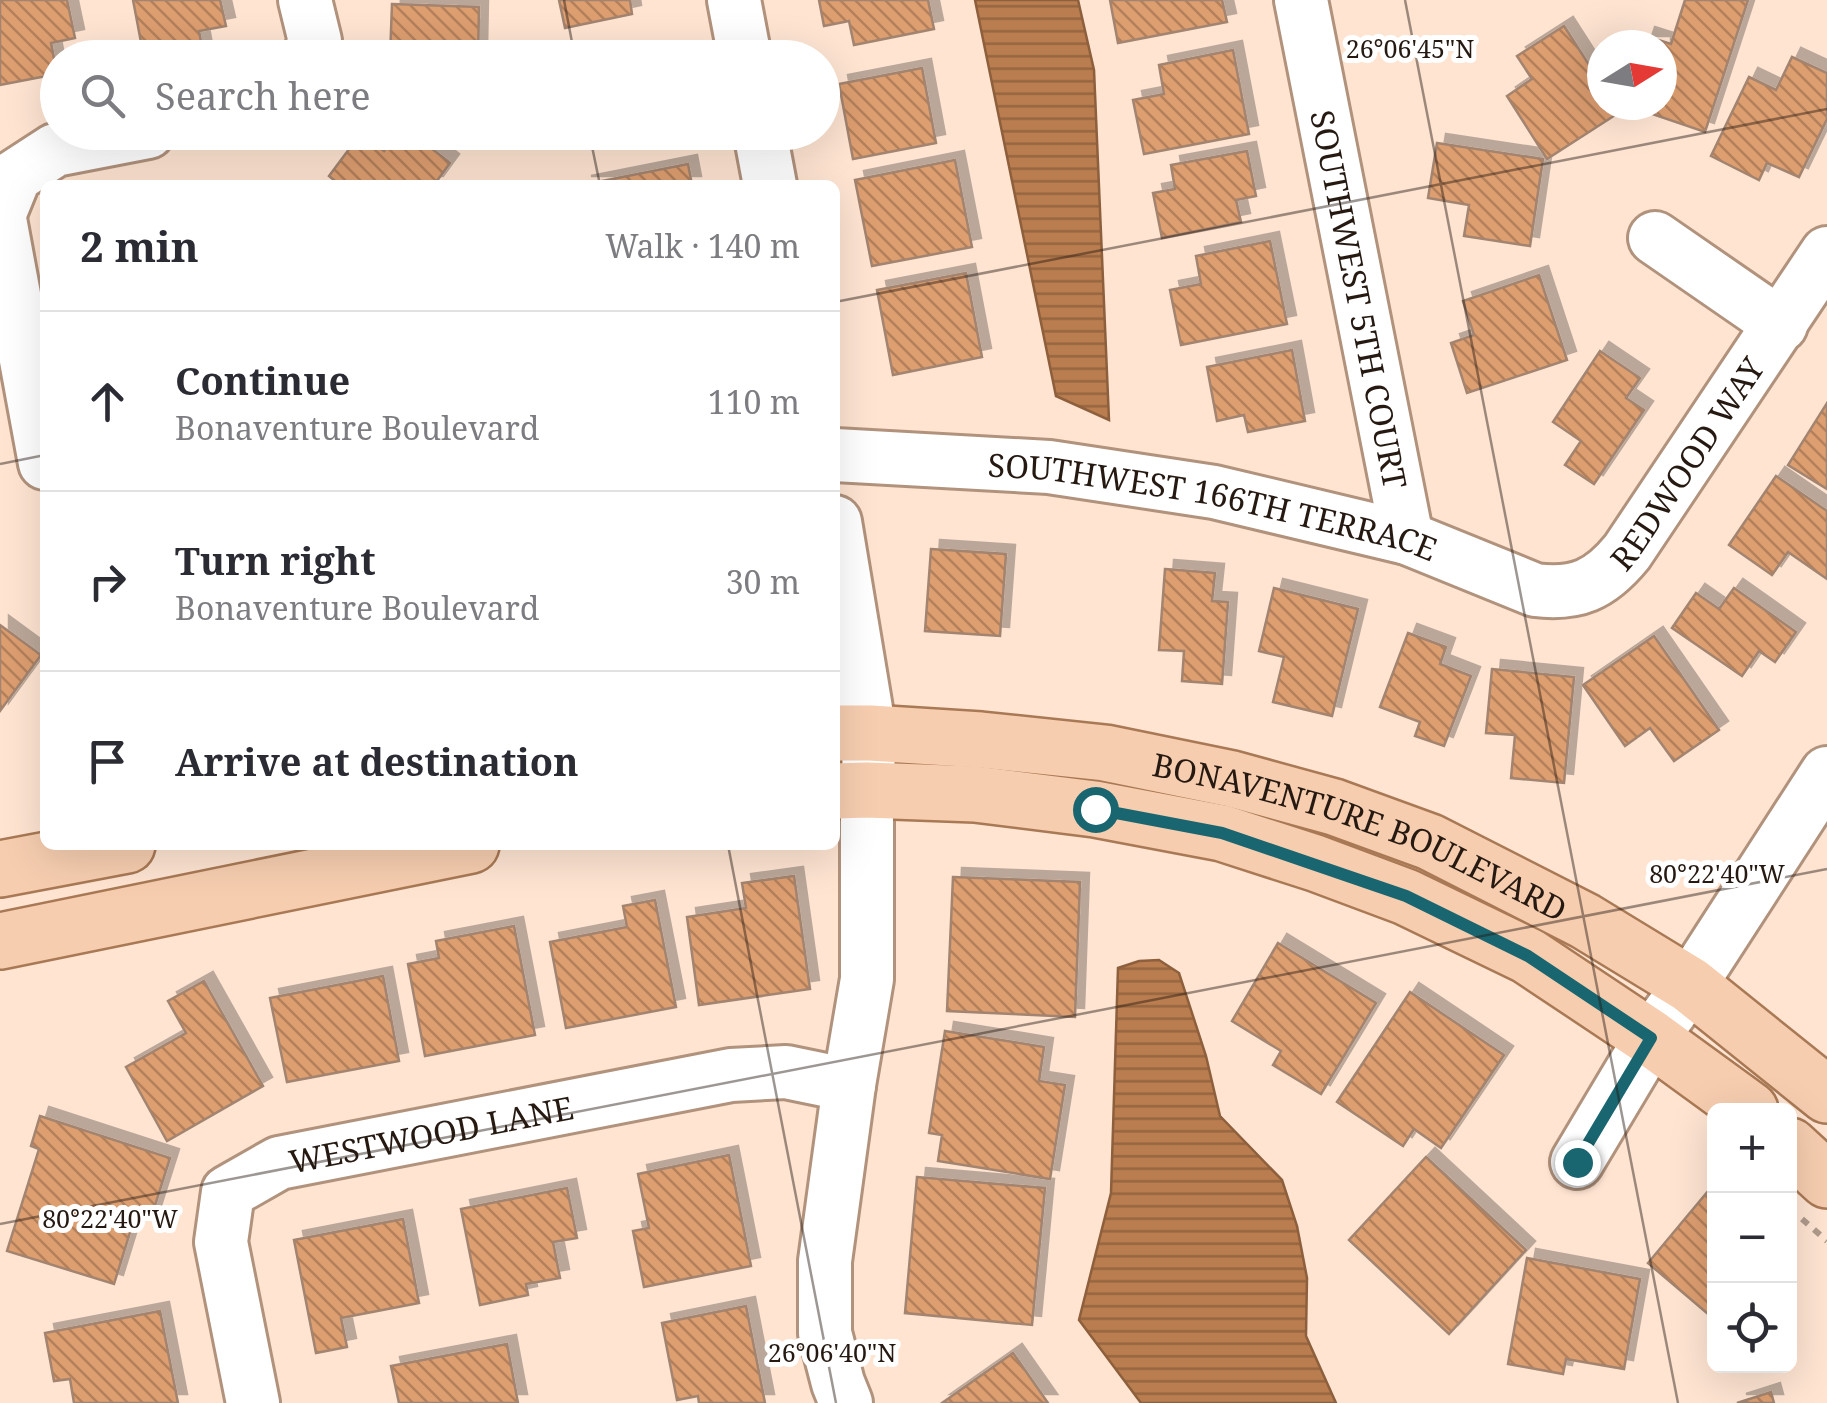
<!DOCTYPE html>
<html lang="en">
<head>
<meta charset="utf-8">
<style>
	body { margin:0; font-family:"Noto Serif",serif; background:#f7f7f7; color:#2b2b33 }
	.controls { position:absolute; right:30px; bottom:30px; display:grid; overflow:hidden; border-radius:15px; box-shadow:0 10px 40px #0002 }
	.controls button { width:90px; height:90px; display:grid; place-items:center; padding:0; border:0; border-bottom:2px solid #e1e1e2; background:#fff; color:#2b2b33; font:50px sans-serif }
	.compass { position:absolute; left:1587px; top:30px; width:90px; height:90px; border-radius:50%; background:#fff; box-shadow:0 10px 40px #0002; rotate:79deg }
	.stop { position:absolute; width:30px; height:30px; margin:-22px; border:8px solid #1a6670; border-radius:50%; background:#fff }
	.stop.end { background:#1a6670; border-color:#fff; box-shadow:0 2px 10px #0008 }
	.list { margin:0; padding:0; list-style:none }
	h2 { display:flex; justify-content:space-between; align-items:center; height:130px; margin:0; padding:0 40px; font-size:42px }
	h2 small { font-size:32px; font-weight:400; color:#7c7c81 }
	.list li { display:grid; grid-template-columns:65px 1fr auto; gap:30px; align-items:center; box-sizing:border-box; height:180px; padding:0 40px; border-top:2px solid #e1e1e2 }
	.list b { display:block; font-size:38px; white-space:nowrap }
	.list p { margin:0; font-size:32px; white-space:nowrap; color:#7c7c81 }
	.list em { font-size:32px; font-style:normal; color:#7c7c81 }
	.icon { flex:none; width:55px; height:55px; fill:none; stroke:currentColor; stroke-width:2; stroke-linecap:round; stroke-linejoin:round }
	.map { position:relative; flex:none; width:1827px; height:1403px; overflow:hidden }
	.search { position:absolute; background:#fff; box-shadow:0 10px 40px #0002; left:40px; top:40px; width:800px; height:110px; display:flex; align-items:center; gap:25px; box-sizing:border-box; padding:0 35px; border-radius:55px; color:#7c7c81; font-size:38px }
	.panel { position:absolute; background:#fff; box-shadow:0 10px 40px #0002; left:40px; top:180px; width:800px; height:670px; border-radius:15px }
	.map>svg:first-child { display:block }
	.water { fill:url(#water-rules); stroke:#8d5f3c; stroke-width:2.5 }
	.building { fill:url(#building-back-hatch); stroke:#a2846f; stroke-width:2.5; filter:url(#shadow) }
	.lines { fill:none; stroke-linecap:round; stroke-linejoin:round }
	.minor-casing { stroke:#b1927c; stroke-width:58 }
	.major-casing { stroke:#a97955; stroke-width:60 }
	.path { stroke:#af9a8b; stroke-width:6; stroke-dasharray:8 8; stroke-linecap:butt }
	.minor { stroke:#fff; stroke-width:52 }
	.major { stroke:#f6cdaf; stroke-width:55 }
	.route { stroke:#1a6670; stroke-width:12 }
	.ticks { fill:none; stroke:#251911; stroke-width:2.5; stroke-opacity:0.45 }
	.labels { text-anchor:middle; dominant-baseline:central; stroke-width:10; stroke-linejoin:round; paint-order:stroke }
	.street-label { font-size:32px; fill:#251911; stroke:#fff }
	.ticks-label { font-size:25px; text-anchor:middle; fill:#251911; stroke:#fff; stroke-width:10; stroke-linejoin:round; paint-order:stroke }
</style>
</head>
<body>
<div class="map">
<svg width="1827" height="1403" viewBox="0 0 1827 1403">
	<defs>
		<pattern id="water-rules" width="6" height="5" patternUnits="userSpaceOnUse" patternTransform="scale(2.5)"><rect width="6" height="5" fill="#b97d4f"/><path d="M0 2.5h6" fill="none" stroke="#966640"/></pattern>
		<pattern id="building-back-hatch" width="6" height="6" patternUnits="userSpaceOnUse" patternTransform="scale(2.5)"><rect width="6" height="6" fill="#dd9e70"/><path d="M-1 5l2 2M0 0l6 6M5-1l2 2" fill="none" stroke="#b3805b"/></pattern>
		<filter id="shadow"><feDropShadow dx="9" dy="-9" stdDeviation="0" flood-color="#0004"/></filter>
	</defs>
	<rect width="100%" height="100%" fill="#fee4d1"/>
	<g class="water">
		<path d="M975,0H1078L1094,70L1109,420L1056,396Z"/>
		<path d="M1159,960L1179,973L1206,1056L1220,1116L1282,1180L1297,1226L1307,1278L1306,1336L1336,1403H1141L1079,1320L1111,1193L1118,968L1139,961Z"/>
	</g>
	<g class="building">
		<path d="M0,0H67L75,38L51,43L57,74L0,85Z"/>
		<path d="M133,0H220L226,26L199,31L204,58H144Z"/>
		<path d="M559,0H630L632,14L565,28Z"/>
		<path d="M819,0H928L934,29L854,45L849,21L824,26Z"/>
		<path d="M1110,0H1222L1227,22L1118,43Z"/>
		<path d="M1685,0H1748L1705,132L1626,105H1662V45H1643L1646,36L1671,44Z"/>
		<path d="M392,4L479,7L478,58H390Z"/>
		<path d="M1564,26L1602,85V105H1615L1620,112L1547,159L1507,96L1532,79L1517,56Z"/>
		<path d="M1233,50L1249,134L1144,154L1133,100L1164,94L1159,65Z"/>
		<path d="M1792,57L1827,73V119L1799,177L1767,163L1759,180L1711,156L1749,77L1776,90Z"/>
		<path d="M922,68L936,143L853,159L839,84Z"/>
		<path d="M398,132H411L450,163L434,185H340L329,176L361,133L384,151Z"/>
		<path d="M575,132H622L576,141Z"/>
		<path d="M1437,143L1543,159L1530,246L1464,236L1469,205L1428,198Z"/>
		<path d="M1247,151L1256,196L1236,200L1241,222L1162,238L1153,193L1175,189L1171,165Z"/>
		<path d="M955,160L972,247L872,266L855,180Z"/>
		<path d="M688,164L692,185H582Z"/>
		<path d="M1270,241L1287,324L1181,345L1170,290L1201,284L1196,256Z"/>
		<path d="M966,273L982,357L893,375L877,290Z"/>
		<path d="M1539,275L1567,360L1467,393L1451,343L1474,335L1463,301Z"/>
		<path d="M1292,350L1305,421L1248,432L1244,415L1217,421L1207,367Z"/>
		<path d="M1600,351L1640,378L1626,398L1644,410L1594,484L1565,465L1581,441L1553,422Z"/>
		<path d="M1827,403V489L1788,465Z"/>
		<path d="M1776,476L1827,511V579L1788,552L1772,575L1729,545Z"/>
		<path d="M931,549L1006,554L1000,636L925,631Z"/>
		<path d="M1165,569L1215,573L1212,601L1228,602L1222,684L1182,681L1184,651L1159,650Z"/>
		<path d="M1274,588L1358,609L1332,716L1273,702L1284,657L1259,651Z"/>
		<path d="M1734,588L1796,632L1775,662L1759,651L1742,676L1672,628L1696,593L1719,609Z"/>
		<path d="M0,625L41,655L0,711Z"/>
		<path d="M1408,633L1446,647L1440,664L1471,676L1444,746L1415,736L1420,722L1380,707Z"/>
		<path d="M1654,636L1719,730L1674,761L1650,728L1625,746L1583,685Z"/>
		<path d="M1492,669L1574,677L1564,783L1511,778L1515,735L1486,733Z"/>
		<path d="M794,876L810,989L699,1005L687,917L746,908L742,883Z"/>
		<path d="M953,877L1080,882L1075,1017L947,1011Z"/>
		<path d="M655,900L676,1007L566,1028L550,942L627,927L623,906Z"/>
		<path d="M514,926L535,1035L425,1056L408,964L439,958L436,941Z"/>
		<path d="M1278,943L1376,1003L1321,1094L1273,1065L1281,1051L1232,1021Z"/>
		<path d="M383,976L399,1061L287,1082L270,998Z"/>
		<path d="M204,981L263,1086L167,1141L126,1067L186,1033L168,1001Z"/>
		<path d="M1410,992L1504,1055L1441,1148L1414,1129L1403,1146L1337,1102Z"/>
		<path d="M945,1031L1044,1047L1039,1081L1065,1085L1050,1179L938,1161L942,1135L929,1133Z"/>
		<path d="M40,1116L170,1158L151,1218L136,1213L114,1284L7,1251L39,1149L31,1146Z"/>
		<path d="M729,1155L751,1266L644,1287L633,1231L649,1228L638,1174Z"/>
		<path d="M1426,1157L1526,1250L1449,1334L1349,1240Z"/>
		<path d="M917,1177L1045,1188L1032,1325L905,1313Z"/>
		<path d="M1714,1184V1319L1648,1263Z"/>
		<path d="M567,1188L577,1238L553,1242L560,1278L526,1284L528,1295L480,1305L461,1209Z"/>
		<path d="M403,1219L419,1303L341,1318L347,1347L316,1353L294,1240Z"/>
		<path d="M1527,1258L1640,1279L1624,1369L1566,1359L1563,1374L1508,1364Z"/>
		<path d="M746,1306L765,1403H699L698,1396L677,1400L662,1323Z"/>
		<path d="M160,1311L178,1403H74L70,1379L54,1381L45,1333Z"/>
		<path d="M507,1344L518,1403H399L391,1366Z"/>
		<path d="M1013,1353L1048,1403H942Z"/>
		<path d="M1771,1392L1774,1403H1737Z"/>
	</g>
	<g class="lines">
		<g class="minor-casing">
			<g id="minor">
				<path d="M305,0L315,41L308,58"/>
				<path d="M734,0L745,58"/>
				<path id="s1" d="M1301,0L1407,538"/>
				<path d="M760,132L770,185"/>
				<path d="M0,213L15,176L55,150L148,132"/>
				<path d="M0,219L45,463"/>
				<path d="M1655,238L1781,325"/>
				<path id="s2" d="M835,455L1049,467L1214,492L1407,538L1535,590C1577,595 1600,585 1627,552L1827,253"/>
				<path d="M835,522L870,733L867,790V979L849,1085L825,1261V1333L838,1383L846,1403"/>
				<path d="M1577,1162L1651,1038L1690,985L1827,773"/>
				<path id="s3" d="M253,1403L221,1242L228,1192L279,1163L731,1075L786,1072L849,1085"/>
			</g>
		</g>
		<g class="major-casing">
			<g id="major">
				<path id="s4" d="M835,733H870L981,740L1105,753L1232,779L1334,807L1430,842L1585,921L1690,985L1827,1095"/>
				<path d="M835,791L867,790L975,794L1095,809L1222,833L1315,863L1406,897L1528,956L1651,1038L1750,1110"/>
				<path d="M0,869L127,845"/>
				<path d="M0,941L471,845"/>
				<path d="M1790,1146L1827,1180"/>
			</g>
		</g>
		<path class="path" d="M1802,1219L1827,1241"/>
		<use href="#minor" class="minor"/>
		<use href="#major" class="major"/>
	</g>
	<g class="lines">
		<path class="route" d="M1095,809L1222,833L1406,896L1528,956L1651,1038L1577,1162"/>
	</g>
	<path class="ticks" d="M564,0L575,58M1405,0L1678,1403M589,132L600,185M835,302L1827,109M0,464L45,455M728,845L836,1403M0,1224L1827,869"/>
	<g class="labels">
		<g class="street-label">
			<text stroke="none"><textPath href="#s1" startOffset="305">SOUTHWEST 5TH COURT</textPath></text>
			<text stroke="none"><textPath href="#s2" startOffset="930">REDWOOD WAY</textPath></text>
			<text stroke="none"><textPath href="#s2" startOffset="382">SOUTHWEST 166TH TERRACE</textPath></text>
			<text stroke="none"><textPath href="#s4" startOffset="540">BONAVENTURE BOULEVARD</textPath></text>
			<text stroke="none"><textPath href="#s3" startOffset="428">WESTWOOD LANE</textPath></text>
		</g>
	</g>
	<g class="ticks-label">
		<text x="1410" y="58">26°06'45"N</text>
		<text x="1717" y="883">80°22'40"W</text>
		<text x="110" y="1228">80°22'40"W</text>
		<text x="832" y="1362">26°06'40"N</text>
	</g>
</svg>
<div class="controls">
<button>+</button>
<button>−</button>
<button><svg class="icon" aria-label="locate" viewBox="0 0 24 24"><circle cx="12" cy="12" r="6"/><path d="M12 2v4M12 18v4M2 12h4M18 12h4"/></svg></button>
</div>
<svg class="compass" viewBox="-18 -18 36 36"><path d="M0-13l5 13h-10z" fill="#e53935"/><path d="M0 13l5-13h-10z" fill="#7c7c81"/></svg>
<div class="stop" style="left:1095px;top:809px"></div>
<div class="stop end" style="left:1577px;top:1162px"></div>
<div class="search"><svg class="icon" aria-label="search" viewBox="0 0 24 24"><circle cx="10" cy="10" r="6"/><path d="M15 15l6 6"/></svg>Search here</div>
<section class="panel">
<h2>2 min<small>Walk · 140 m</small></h2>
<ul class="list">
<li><svg class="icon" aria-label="ahead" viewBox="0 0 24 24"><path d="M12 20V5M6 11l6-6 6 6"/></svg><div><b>Continue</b><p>Bonaventure Boulevard</p></div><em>110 m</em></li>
<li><svg class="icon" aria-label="right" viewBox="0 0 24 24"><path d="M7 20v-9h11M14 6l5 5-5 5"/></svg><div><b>Turn right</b><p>Bonaventure Boulevard</p></div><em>30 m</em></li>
<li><svg class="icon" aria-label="arrive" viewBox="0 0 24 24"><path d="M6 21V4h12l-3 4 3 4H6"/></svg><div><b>Arrive at destination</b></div></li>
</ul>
</section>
</div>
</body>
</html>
